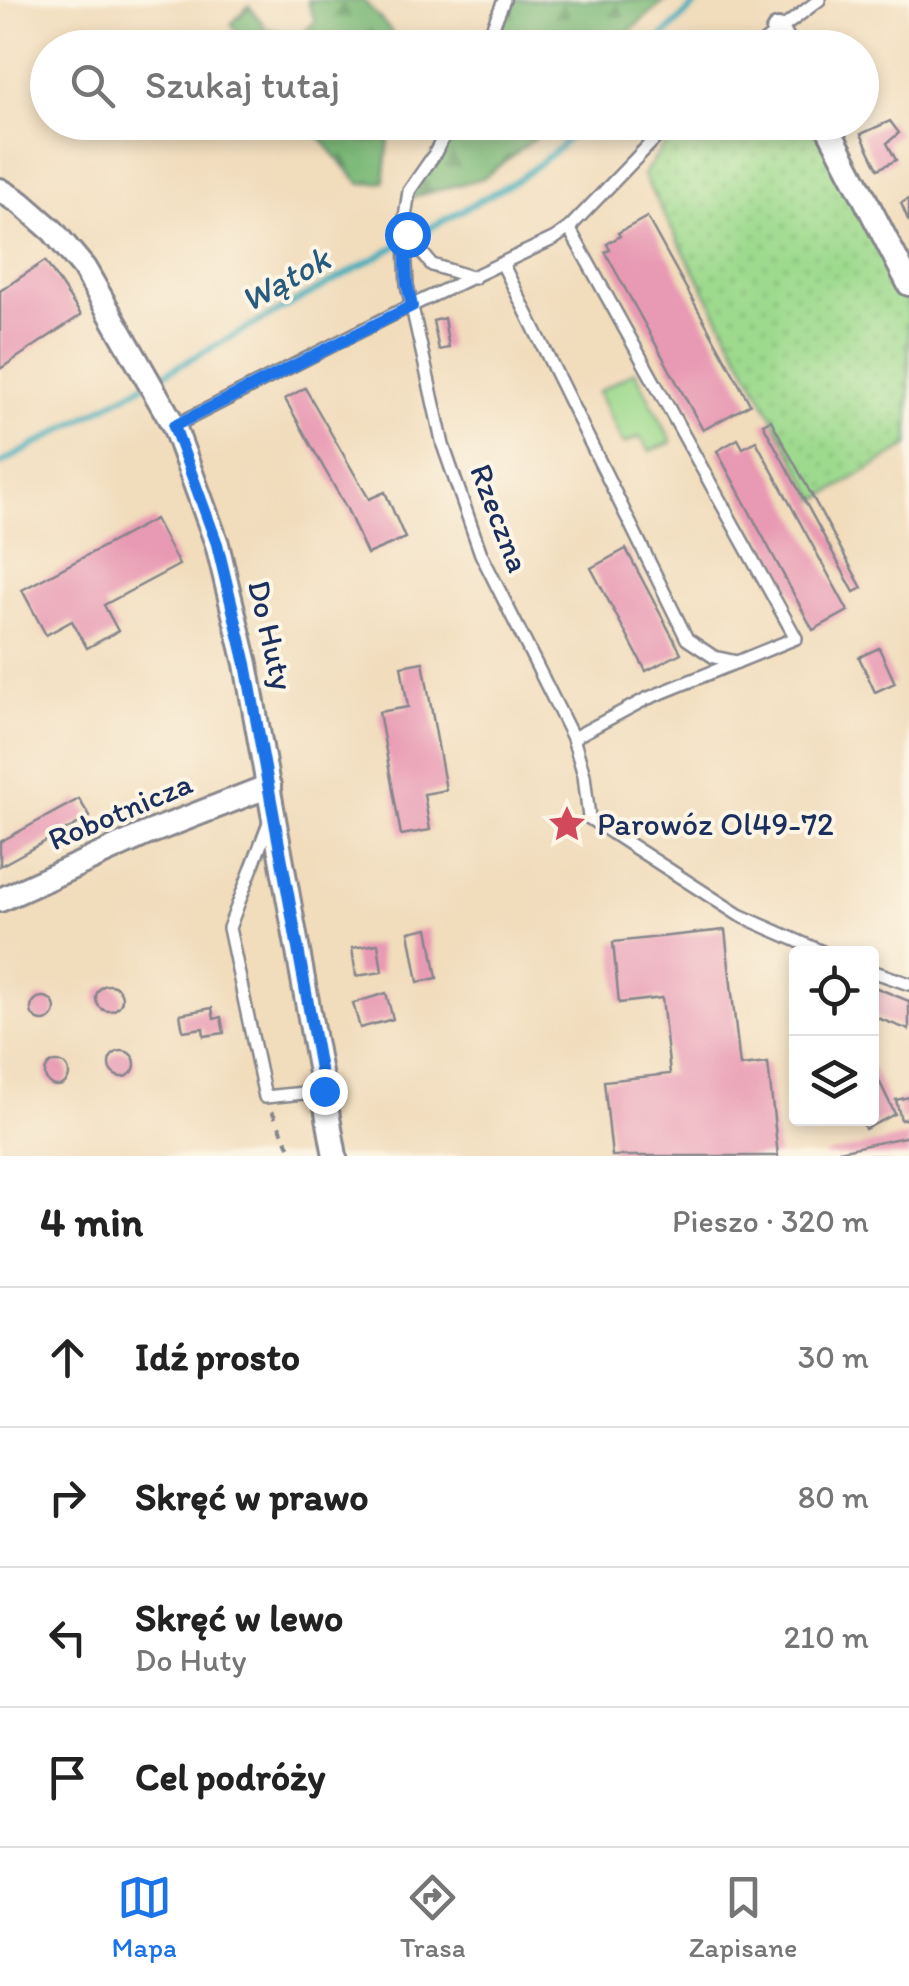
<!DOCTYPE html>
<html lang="pl">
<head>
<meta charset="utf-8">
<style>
	body { margin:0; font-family:Itim,sans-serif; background:#f2f2f2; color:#222 }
	.controls { position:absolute; right:30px; bottom:30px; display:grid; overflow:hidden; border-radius:10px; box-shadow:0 5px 15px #0003 }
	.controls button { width:90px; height:90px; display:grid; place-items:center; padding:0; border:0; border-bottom:2px solid #e0e0e0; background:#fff; color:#222; font:50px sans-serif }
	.stop { position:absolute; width:30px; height:30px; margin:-22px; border:8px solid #1a73e8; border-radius:50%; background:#fff }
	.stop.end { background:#1a73e8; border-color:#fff; box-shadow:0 2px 10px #0008 }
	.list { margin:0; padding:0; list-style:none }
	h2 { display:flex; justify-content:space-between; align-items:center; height:130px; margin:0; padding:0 40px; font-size:42px }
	h2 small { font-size:32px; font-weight:400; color:#767676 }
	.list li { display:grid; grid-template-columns:65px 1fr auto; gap:30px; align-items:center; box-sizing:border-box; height:140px; padding:0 40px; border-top:2px solid #e0e0e0 }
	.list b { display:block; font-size:38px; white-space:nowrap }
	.list p { margin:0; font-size:32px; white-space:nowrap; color:#767676 }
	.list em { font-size:32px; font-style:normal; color:#767676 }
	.icon { flex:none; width:55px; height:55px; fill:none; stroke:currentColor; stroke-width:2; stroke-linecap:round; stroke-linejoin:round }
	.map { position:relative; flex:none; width:909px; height:1156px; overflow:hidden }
	.search { position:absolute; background:#fff; box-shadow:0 5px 15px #0003; left:30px; right:30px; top:30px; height:110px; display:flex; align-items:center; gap:25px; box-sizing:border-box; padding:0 35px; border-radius:55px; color:#767676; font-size:38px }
	.sheet { height:690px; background:#fff }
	nav { display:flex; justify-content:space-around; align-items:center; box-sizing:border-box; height:140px; border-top:2px solid #e0e0e0; background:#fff; font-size:28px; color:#767676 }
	nav a { display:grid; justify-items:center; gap:5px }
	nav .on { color:#1a73e8 }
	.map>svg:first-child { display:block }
	.green { fill:#9eda8e; stroke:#5c8476; stroke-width:2.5 }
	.forest { fill:url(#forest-firs); stroke:#4c746c; stroke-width:2.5 }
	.garden { fill:url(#garden-dots); stroke:#5c8476; stroke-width:2.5 }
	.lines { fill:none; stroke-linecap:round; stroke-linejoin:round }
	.stream { stroke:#3cacba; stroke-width:6 }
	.building { fill:#e899b3 }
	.service-casing { stroke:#86868c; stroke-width:16 }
	.minor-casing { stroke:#86868c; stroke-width:28 }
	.path { stroke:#86868c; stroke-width:4; stroke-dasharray:8 8; stroke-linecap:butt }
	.service { stroke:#fff; stroke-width:11 }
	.minor { stroke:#fff; stroke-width:22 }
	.route { stroke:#1a73e8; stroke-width:12 }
	.labels { text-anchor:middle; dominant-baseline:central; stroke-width:8; stroke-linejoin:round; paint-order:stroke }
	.street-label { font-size:32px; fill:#1b2f5e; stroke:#fcf5e5 }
	.poi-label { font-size:32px; fill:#1b2f5e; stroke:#fcf5e5; text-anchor:start }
	.water-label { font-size:35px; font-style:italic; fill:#275b7e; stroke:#fcf5e5 }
</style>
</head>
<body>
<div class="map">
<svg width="909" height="1156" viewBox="0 0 909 1156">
	<defs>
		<pattern id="forest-firs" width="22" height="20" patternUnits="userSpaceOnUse" patternTransform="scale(2.5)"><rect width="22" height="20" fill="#7eba79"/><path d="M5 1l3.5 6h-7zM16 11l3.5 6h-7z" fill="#669866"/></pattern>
		<pattern id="garden-dots" width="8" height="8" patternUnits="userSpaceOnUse" patternTransform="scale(2.5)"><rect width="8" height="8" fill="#9eda8e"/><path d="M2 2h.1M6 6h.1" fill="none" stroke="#88bb7d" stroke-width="1.8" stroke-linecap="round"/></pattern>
	</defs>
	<rect width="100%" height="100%" fill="#fcf5e5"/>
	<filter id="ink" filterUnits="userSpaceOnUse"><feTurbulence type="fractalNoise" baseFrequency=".01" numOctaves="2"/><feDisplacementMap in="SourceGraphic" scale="20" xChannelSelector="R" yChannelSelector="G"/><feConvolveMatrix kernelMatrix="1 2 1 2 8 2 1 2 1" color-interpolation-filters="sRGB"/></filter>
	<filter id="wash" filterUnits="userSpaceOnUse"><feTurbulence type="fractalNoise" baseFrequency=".0048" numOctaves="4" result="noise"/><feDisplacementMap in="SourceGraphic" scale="40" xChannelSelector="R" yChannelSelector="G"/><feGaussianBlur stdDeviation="2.25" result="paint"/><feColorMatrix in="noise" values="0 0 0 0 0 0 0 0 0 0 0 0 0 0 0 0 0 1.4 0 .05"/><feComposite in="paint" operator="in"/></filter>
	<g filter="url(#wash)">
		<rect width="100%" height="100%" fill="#f1dcbb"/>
		<path class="green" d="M635,371L672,442L650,451L640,437L623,444L598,392Z"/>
		<g class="forest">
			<path d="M307,0H363L391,31L393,47H249L231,24L249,6L267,29L302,35L315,21Z"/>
			<path d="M506,0H666L611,47L485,48Z"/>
			<path d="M307,123H391L384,182L360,184Z"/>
			<path d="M453,123H555L483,178L406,199Z"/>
		</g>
		<path class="garden" d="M689,123H814L909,299V445L817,500L643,175L667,142Z"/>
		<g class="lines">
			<g class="stream">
				<path d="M651,48L700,0"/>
				<path d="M0,464L519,179L559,148L582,122"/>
			</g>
		</g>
		<g id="blocks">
			<g class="building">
				<path d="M890,121L899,133L887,143L896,160L878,169L861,134Z"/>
				<path d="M909,199V222L901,203Z"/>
				<path d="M647,217L750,404L703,430L605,252L610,250L607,244L620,236L618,233Z"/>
				<path d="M45,261L81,315L0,369V291Z"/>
				<path d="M444,318L449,348L439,350L433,321Z"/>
				<path d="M305,388L369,499L385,492L405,538L367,554L347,509L285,399Z"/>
				<path d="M771,420L862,588L854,592L763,424Z"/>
				<path d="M738,439L743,448L756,441L848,611L813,630L717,451Z"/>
				<path d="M155,519L179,565L104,605L118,631L87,648L72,621L46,635L22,590Z"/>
				<path d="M626,549L681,653L646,671L591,568Z"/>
				<path d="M879,648L895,683L875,692L859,657Z"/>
				<path d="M423,662L446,790L424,794L430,830L401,835L379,712L408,707L401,666Z"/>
				<path d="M79,799L90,817L0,866V842Z"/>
				<path d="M428,928L437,978L418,982L409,932Z"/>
				<path d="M725,930L740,1066L768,1063L778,1156H612L604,1081L670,1074L662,998L619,1003L613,942Z"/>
				<path d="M378,944L382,972L356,976L352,948Z"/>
				<circle cx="109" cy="998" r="13"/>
				<path d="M872,986L909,1001V1030L872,1016Z"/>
				<path d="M386,993L393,1019L360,1028L353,1003Z"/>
				<circle cx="43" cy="1009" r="12"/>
				<path d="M212,1008L214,1019L221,1017L224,1033L204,1036L203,1028L183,1031L180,1014Z"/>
				<circle cx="122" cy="1064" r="13"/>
				<circle cx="57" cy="1074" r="12"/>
				<path d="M872,1066L895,1114L865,1129L860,1118H872Z"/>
				<path d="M909,1097V1118L901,1120L896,1100Z"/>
				<path d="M909,1136V1156H825V1154Z"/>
			</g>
		</g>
	</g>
	<g filter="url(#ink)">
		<use href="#blocks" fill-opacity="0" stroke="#86868c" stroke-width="2.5"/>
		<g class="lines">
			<g class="service-casing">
				<g id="service">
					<path d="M484,48L504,0"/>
					<path d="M756,48L819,0"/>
					<path d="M451,122L434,155L409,191L404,224L407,285L443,445L481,554L573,738L584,775L589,818L739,915L827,954"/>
					<path d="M569,228L796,638L646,699L573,738"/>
					<path d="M406,233L432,265L474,278"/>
					<path d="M503,265L687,639L714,657L737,662"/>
					<path d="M174,426L396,313L555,238L569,228L671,122"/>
					<path d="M270,820L229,928L265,1097L323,1091"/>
					<path d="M872,971L909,984"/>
				</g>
			</g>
			<g class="minor-casing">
				<g id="minor">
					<path d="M778,31L787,48"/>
					<path d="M825,122L909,284"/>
					<path d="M0,190L21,203L53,231L84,268L174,426L217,544L246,664L335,1156"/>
					<path d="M0,900L146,834L269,786"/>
				</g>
			</g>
			<path class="path" d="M272,1111L294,1156"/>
			<use href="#service" class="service"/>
			<use href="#minor" class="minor"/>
		</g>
	</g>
	<g class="lines" filter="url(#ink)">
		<path class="route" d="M324,1091L246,664L217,544L174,426L412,306L407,284L404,224L407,234"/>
	</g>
	<defs>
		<g id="sight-bare" transform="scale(3)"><path d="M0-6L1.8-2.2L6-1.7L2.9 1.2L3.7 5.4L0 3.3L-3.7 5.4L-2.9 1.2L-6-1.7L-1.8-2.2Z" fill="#d1495b" stroke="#fcf5e5" stroke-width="2.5" paint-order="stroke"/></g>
	</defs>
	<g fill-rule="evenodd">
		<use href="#sight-bare" x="567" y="824"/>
	</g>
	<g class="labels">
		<g class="street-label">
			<text transform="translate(500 518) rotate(69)">Rzeczna</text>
			<text transform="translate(271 635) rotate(77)">Do Huty</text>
			<text transform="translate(120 811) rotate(-23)">Robotnicza</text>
		</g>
		<g class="poi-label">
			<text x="597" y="824">Parowóz Ol49-72</text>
		</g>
		<g class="water-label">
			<text transform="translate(285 279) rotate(-29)">Wątok</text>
		</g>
	</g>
</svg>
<div class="controls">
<button><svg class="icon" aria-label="locate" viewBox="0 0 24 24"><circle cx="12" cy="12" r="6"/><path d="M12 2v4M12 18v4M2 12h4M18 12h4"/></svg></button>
<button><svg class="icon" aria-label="layers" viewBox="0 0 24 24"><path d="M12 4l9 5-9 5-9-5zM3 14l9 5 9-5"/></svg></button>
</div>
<div class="stop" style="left:407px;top:234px"></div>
<div class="stop end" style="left:324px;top:1091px"></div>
<div class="search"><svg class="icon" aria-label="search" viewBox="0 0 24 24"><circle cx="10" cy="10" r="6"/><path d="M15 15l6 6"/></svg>Szukaj tutaj</div>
</div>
<section class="sheet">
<h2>4 min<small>Pieszo · 320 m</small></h2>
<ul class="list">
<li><svg class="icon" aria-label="ahead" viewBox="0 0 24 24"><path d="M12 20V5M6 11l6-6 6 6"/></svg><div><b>Idź prosto</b></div><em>30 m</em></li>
<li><svg class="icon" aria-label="right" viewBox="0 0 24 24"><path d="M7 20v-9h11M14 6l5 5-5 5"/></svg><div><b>Skręć w prawo</b></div><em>80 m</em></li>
<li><svg class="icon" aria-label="left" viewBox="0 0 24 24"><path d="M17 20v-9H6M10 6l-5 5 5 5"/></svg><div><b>Skręć w lewo</b><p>Do Huty</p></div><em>210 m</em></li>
<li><svg class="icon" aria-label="arrive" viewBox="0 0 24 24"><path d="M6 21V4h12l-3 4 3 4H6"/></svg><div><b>Cel podróży</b></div></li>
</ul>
</section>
<nav>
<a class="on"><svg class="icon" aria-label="map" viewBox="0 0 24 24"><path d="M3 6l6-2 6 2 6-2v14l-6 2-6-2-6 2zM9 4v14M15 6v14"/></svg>Mapa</a>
<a><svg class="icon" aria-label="directions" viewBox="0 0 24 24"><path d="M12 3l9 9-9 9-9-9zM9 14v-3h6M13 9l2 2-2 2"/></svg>Trasa</a>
<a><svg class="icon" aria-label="saved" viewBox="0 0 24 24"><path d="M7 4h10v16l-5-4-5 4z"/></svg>Zapisane</a>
</nav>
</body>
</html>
